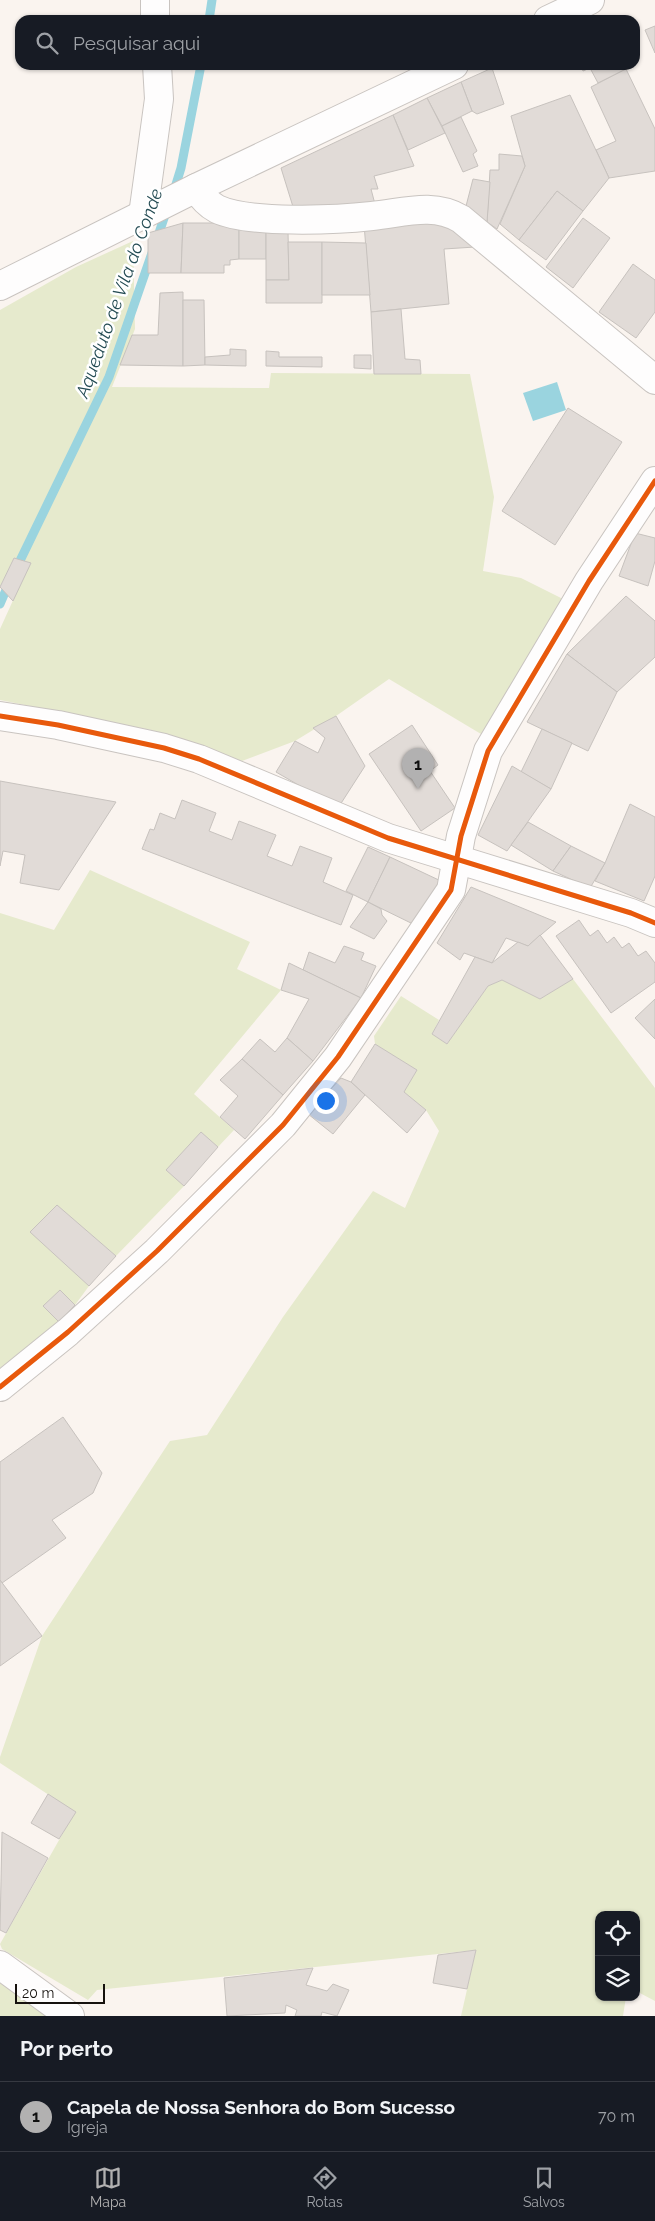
<!DOCTYPE html>
<html lang="pt">
<head>
<meta charset="utf-8">
<style>
	body { margin:0; font-family:Raleway,sans-serif; background:#242831; color:#f1f3f6 }
	.controls { position:absolute; right:15px; bottom:15px; display:grid; overflow:hidden; border-radius:10px; box-shadow:0 1px 4px #0004 }
	.controls button { width:45px; height:45px; display:grid; place-items:center; padding:0; border:0; border-bottom:1px solid #363941; background:#171b24; color:#f1f3f6; font:25px sans-serif }
	.scale { position:absolute; left:15px; bottom:12px; width:90px; box-sizing:border-box; padding-left:5px; border:2px solid #16120e; border-top:0; font-size:14px; line-height:18px; white-space:nowrap; color:#16120e; -webkit-text-stroke:4px #fff; paint-order:stroke }
	.you { position:absolute; left:325px; top:1100px; width:18px; height:18px; margin:-12px; border:4px solid #fff; border-radius:50%; background:#1a73e8; box-shadow:0 0 0 8px #1a73e833 }
	.badge { display:grid; place-items:center; width:32px; height:32px; border-radius:50%; background:#b2b1b1; color:#111; font-size:16px; font-weight:700 }
	.pin { position:absolute; translate:-50% -41px; filter:drop-shadow(0 1px 2px #0008) }
	.pin::after { content:''; position:absolute; top:26px; width:18px; height:15px; background:inherit; clip-path:polygon(0 0,100% 0,50% 100%) }
	.list { margin:0; padding:0; list-style:none }
	h2 { display:flex; justify-content:space-between; align-items:center; height:65px; margin:0; padding:0 20px; font-size:21px }
	h2 small { font-size:16px; font-weight:400; color:#9ea1a6 }
	.list li { display:grid; grid-template-columns:32px 1fr auto; gap:15px; align-items:center; box-sizing:border-box; height:70px; padding:0 20px; border-top:1px solid #363941 }
	.list b { display:block; font-size:19px; white-space:nowrap }
	.list p { margin:0; font-size:16px; white-space:nowrap; color:#9ea1a6 }
	.list em { font-size:16px; font-style:normal; color:#9ea1a6 }
	.icon { flex:none; width:28px; height:28px; fill:none; stroke:currentColor; stroke-width:2; stroke-linecap:round; stroke-linejoin:round }
	.map { position:relative; flex:none; width:655px; height:2016px; overflow:hidden }
	.search { position:absolute; background:#171b24; box-shadow:0 1px 4px #0004; left:15px; right:15px; top:15px; height:55px; display:flex; align-items:center; gap:12px; box-sizing:border-box; padding:0 18px; border-radius:15px; color:#9ea1a6; font-size:19px }
	.sheet { height:135px; background:#171b24 }
	nav { display:flex; justify-content:space-around; align-items:center; box-sizing:border-box; height:70px; border-top:1px solid #363941; background:#171b24; font-size:14px; color:#9ea1a6 }
	nav a { display:grid; justify-items:center; gap:2px }
	nav .on { color:#b2b1b1 }
	.map>svg:first-child { display:block }
	.green { fill:#e6eacd }
	.water { fill:#9ad4df }
	.lines { fill:none; stroke-linecap:round; stroke-linejoin:round }
	.stream { stroke:#9ad4df; stroke-width:9 }
	.building { fill:#e1dbd7; stroke:#c7c2be }
	.minor-casing { stroke:#c9c4c0; stroke-width:30 }
	.major-casing { stroke:#c9c4c0; stroke-width:30 }
	.minor { stroke:#fefdfd; stroke-width:28 }
	.major { stroke:#fefdfd; stroke-width:28 }
	.cycleway-casing { stroke:#fff; stroke-width:8 }
	.cycleway { stroke:#e8590c; stroke-width:5 }
	.labels { text-anchor:middle; dominant-baseline:central; stroke-width:5; stroke-linejoin:round; paint-order:stroke }
	.water-label { font-size:18px; font-style:italic; fill:#244b53; stroke:#fff }
</style>
</head>
<body>
<div class="map">
<svg width="655" height="2016" viewBox="0 0 655 2016">
	<rect width="100%" height="100%" fill="#faf4ef"/>
	<g class="green">
		<path d="M133,241L135,329L112,387L269,388L271,373L470,374L494,497L483,571L521,578L565,600L481,734L389,679L336,716L295,741L242,761L151,730L0,700V629L30,563L14,558L0,587V310L76,267Z"/>
		<path d="M90,870L250,942L237,969L281,990L194,1094L234,1130L218,1147L201,1132L167,1170L184,1186L116,1256L57,1205L31,1232L89,1286L75,1305L60,1290L44,1306L59,1322L0,1368V913L54,930Z"/>
		<path d="M573,979L655,1088V2001L636,1991V1915H599V1997H626L623,2016H461L476,1950L97,1990L88,2000L2,1949L0,1944L75,1812L0,1763V1757L42,1636L170,1441L207,1435L283,1317L373,1191L405,1208L439,1131L426,1110L404,1092L417,1070L375,1044L374,1036L401,996L439,1020L432,1034L447,1044L488,986L502,980L540,999Z"/>
		<path d="M0,1983L52,2016H0Z"/>
	</g>
	<path class="water" d="M557,382L566,410L533,421L523,393Z"/>
	<g class="lines">
		<g class="stream">
			<path d="M209,20L212,0"/>
			<path d="M173,194L181,168L201,65"/>
			<path d="M157,239L167,209"/>
			<path d="M16,569L109,377L152,253"/>
			<path d="M0,604L9,583"/>
		</g>
	</g>
	<g class="building">
		<path d="M655,26V53L645,30Z"/>
		<path d="M580,65H624L626,69L598,83L590,68L583,71Z"/>
		<path d="M492,68L504,104L477,114L472,111L461,82Z"/>
		<path d="M626,69L655,129V171L609,178L596,150L616,141L591,87Z"/>
		<path d="M461,82L472,111L442,126L427,98Z"/>
		<path d="M570,95L609,178L583,211L557,191L519,240L500,224L525,166L511,116Z"/>
		<path d="M427,98L445,133L408,150L393,115Z"/>
		<path d="M393,115L414,166L374,176L378,189H371L376,208L294,210L281,168Z"/>
		<path d="M461,117L477,151L473,154L478,166L463,172L442,126Z"/>
		<path d="M499,154L522,156L525,166L497,229L487,222L490,170H499Z"/>
		<path d="M473,179L490,182L487,222L465,210Z"/>
		<path d="M557,191L583,211L546,260L519,240Z"/>
		<path d="M583,218L610,238L573,288L546,267Z"/>
		<path d="M442,219L475,247L444,249L449,304L371,312L364,224Z"/>
		<path d="M183,223L181,273H148V233Z"/>
		<path d="M183,223H239V259L230,260V265H224V273H181Z"/>
		<path d="M239,223L266,231V259H239Z"/>
		<path d="M266,231H288L289,280H266Z"/>
		<path d="M288,242H322V303H266V280H289Z"/>
		<path d="M322,242L366,243L370,295H322Z"/>
		<path d="M633,264L655,280V312L636,338L599,312Z"/>
		<path d="M183,292V366L120,365L132,335H158L160,293Z"/>
		<path d="M183,300H204L205,365L183,366Z"/>
		<path d="M401,309L405,359L420,360L421,374H374L371,312Z"/>
		<path d="M230,349L246,350V366L205,365V357L230,355Z"/>
		<path d="M266,351L279,352V357H322V367L266,366Z"/>
		<path d="M354,355H371V369L354,368Z"/>
		<path d="M568,408L622,442L555,545L502,511Z"/>
		<path d="M635,533L655,538V561L648,586L619,576Z"/>
		<path d="M14,558L31,563L13,601L0,587Z"/>
		<path d="M626,596L655,621V657L617,692L567,654Z"/>
		<path d="M567,654L617,692L588,751L527,722Z"/>
		<path d="M336,716L365,766L338,808L276,772L295,741L318,753L325,738L313,728Z"/>
		<path d="M412,725L438,765L430,771L455,808L421,831L369,754Z"/>
		<path d="M542,729L572,743L551,789L521,772Z"/>
		<path d="M512,766L551,789L507,851L478,835Z"/>
		<path d="M0,781L116,802L59,890L20,883L25,855L3,851L0,866Z"/>
		<path d="M182,800L216,813L209,831L232,840L239,821L276,835L267,856L292,866L300,846L332,858L323,882L353,895L341,925L142,849L150,829L154,830L160,813L175,819Z"/>
		<path d="M630,804L655,817V876L644,901L595,881L605,863Z"/>
		<path d="M528,822L571,846L553,871L511,845Z"/>
		<path d="M571,846L605,863L590,888L553,871Z"/>
		<path d="M368,847L390,857L368,902L346,891Z"/>
		<path d="M390,857L443,882L415,925L368,902Z"/>
		<path d="M471,887L556,922L528,946L506,938L492,963L464,953L460,960L437,943Z"/>
		<path d="M368,902L381,909L382,915L387,921L374,939L350,927Z"/>
		<path d="M579,920L590,936L598,930L607,943L614,937L622,948L629,943L638,956L646,951L655,963V982L611,1013L556,936Z"/>
		<path d="M540,935L573,979L540,999L502,980L488,986L447,1044L432,1034L475,957L492,963L518,942L528,946Z"/>
		<path d="M344,946L364,953L361,960L376,966L361,998L303,970L309,952L335,963Z"/>
		<path d="M289,963L361,998L313,1061L287,1038L309,999L281,990Z"/>
		<path d="M655,999V1039L635,1018Z"/>
		<path d="M287,1038L313,1061L283,1095L242,1059L260,1039L275,1052Z"/>
		<path d="M375,1044L417,1070L404,1092L426,1110L407,1133L351,1082Z"/>
		<path d="M242,1059L283,1095L245,1139L220,1117L238,1096L220,1080Z"/>
		<path d="M341,1078L351,1082L365,1095L333,1134L308,1114Z"/>
		<path d="M201,1132L218,1147L184,1186L166,1170Z"/>
		<path d="M57,1205L116,1256L89,1286L30,1232Z"/>
		<path d="M60,1290L75,1305L59,1322L43,1306Z"/>
		<path d="M63,1417L102,1473L93,1493L52,1520L66,1538L2,1583L0,1580V1462Z"/>
		<path d="M0,1580L42,1636L0,1666Z"/>
		<path d="M48,1794L76,1812L59,1839L31,1823Z"/>
		<path d="M2,1832L48,1858L6,1933L0,1930Z"/>
		<path d="M476,1950L467,1989L433,1983L438,1955Z"/>
		<path d="M313,1968L306,1985L327,1991L333,1984L349,1990L337,2016L322,2012L321,2016H295L297,2010L286,2005L285,2013L227,2016L224,1978Z"/>
	</g>
	<g class="lines">
		<g class="minor-casing">
			<g id="minor">
				<path d="M155,0V20"/>
				<path d="M196,188C201,196 208,204 217,209C249,224 336,220 372,216C403,213 433,202 461,219L655,380"/>
				<path d="M143,215L159,99L157,65"/>
				<path d="M0,716L58,725L164,748L199,759L388,838L631,913L655,923"/>
				<path d="M0,1387L68,1332L157,1251L283,1125L338,1057L451,890L461,836L488,751L589,581L655,481"/>
				<path d="M0,1965L70,2016"/>
			</g>
		</g>
		<g class="major-casing">
			<g id="major">
				<path d="M548,20L590,0"/>
				<path d="M0,286L196,188L454,65"/>
			</g>
		</g>
		<use href="#minor" class="minor"/>
		<use href="#major" class="major"/>
		<g class="cycleway-casing">
			<g id="cycleway">
				<path d="M0,716L58,725L164,748L199,759L388,838L631,913L655,923"/>
				<path d="M0,1387L68,1332L157,1251L283,1125L338,1057L451,890L461,836L488,751L589,581L655,481"/>
			</g>
		</g>
		<use href="#cycleway" class="cycleway"/>
	</g>
	<g class="labels">
		<g class="water-label">
			<text transform="translate(119 293) rotate(-70)">Aqueduto de Vila do Conde</text>
		</g>
	</g>
</svg>
<div class="controls">
<button><svg class="icon" aria-label="locate" viewBox="0 0 24 24"><circle cx="12" cy="12" r="6"/><path d="M12 2v4M12 18v4M2 12h4M18 12h4"/></svg></button>
<button><svg class="icon" aria-label="layers" viewBox="0 0 24 24"><path d="M12 4l9 5-9 5-9-5zM3 14l9 5 9-5"/></svg></button>
</div>
<div class="scale">20 m</div>
<div class="you"></div>
<div class="pin badge" style="left:418px;top:789px">1</div>
<div class="search"><svg class="icon" aria-label="search" viewBox="0 0 24 24"><circle cx="10" cy="10" r="6"/><path d="M15 15l6 6"/></svg>Pesquisar aqui</div>
</div>
<section class="sheet">
<h2>Por perto<small></small></h2>
<ul class="list">
<li><span class="badge">1</span><div><b>Capela de Nossa Senhora do Bom Sucesso</b><p>Igreja</p></div><em>70 m</em></li>
</ul>
</section>
<nav>
<a class="on"><svg class="icon" aria-label="map" viewBox="0 0 24 24"><path d="M3 6l6-2 6 2 6-2v14l-6 2-6-2-6 2zM9 4v14M15 6v14"/></svg>Mapa</a>
<a><svg class="icon" aria-label="directions" viewBox="0 0 24 24"><path d="M12 3l9 9-9 9-9-9zM9 14v-3h6M13 9l2 2-2 2"/></svg>Rotas</a>
<a><svg class="icon" aria-label="saved" viewBox="0 0 24 24"><path d="M7 4h10v16l-5-4-5 4z"/></svg>Salvos</a>
</nav>
</body>
</html>
